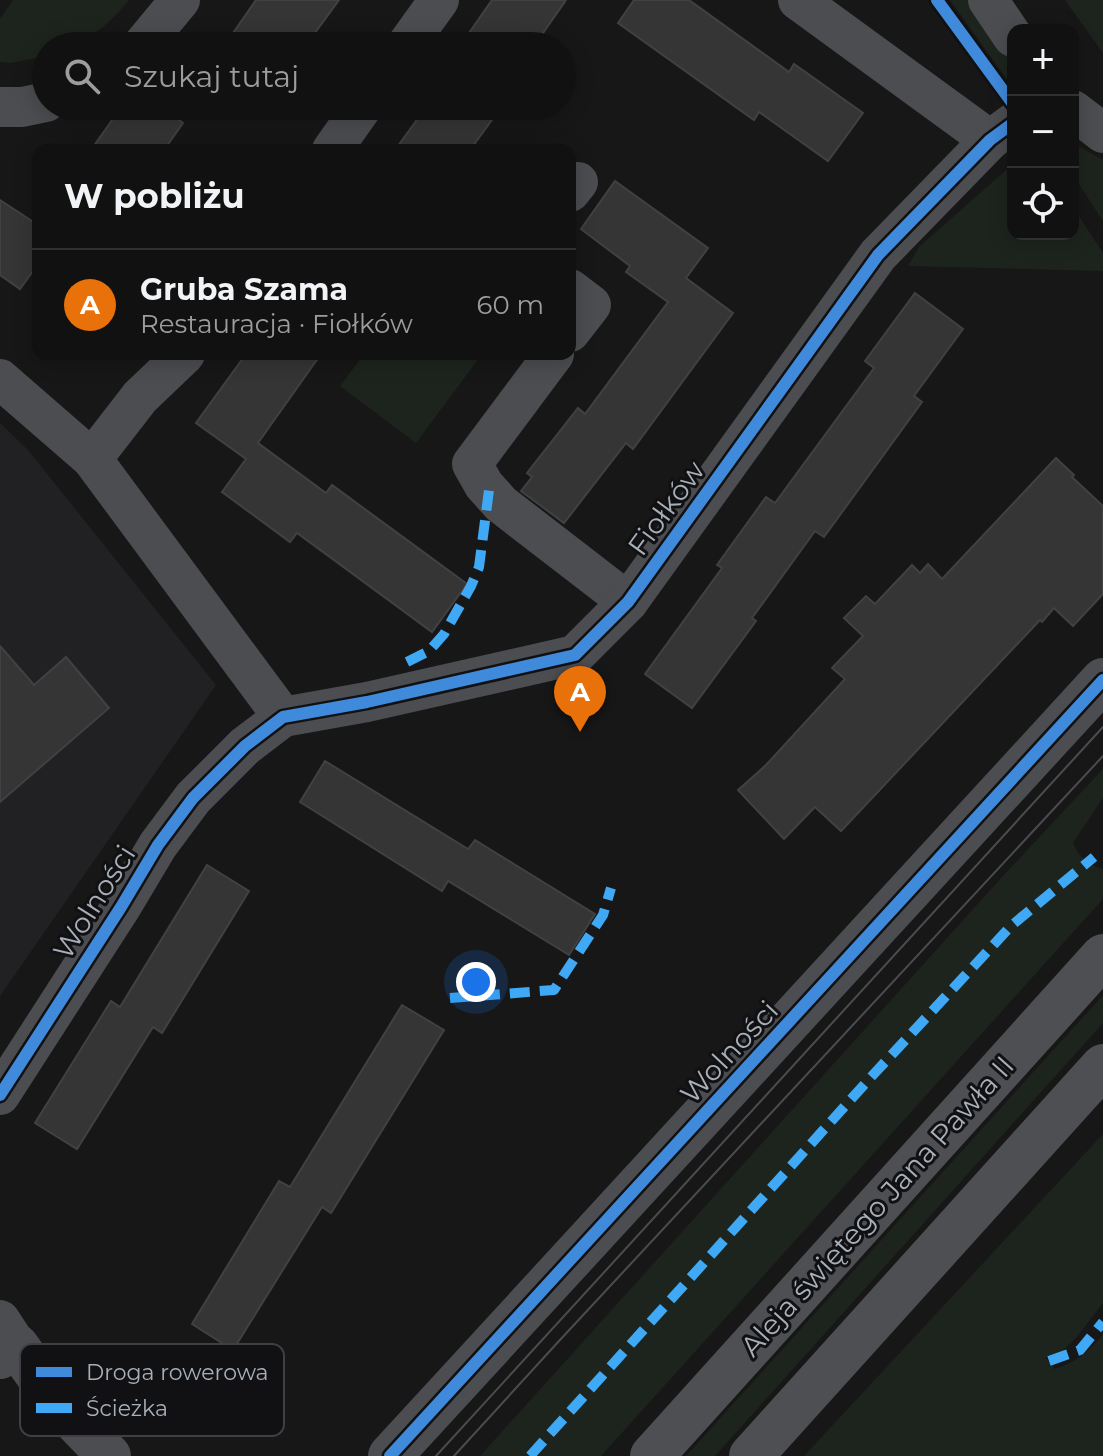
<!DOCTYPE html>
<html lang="pl">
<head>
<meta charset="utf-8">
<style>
	body { margin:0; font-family:Montserrat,sans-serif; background:#1a1a1a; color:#f1f3f6 }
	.controls { position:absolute; right:24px; top:24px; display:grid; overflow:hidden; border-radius:16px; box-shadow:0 4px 20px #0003 }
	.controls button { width:72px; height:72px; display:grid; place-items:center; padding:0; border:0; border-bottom:2px solid #303131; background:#111; color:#f1f3f6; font:40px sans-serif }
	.you { position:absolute; left:476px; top:982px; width:28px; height:28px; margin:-20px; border:6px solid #fff; border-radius:50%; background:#1a73e8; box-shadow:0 0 0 12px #1a73e833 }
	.badge { display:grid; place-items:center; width:52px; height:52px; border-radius:50%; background:#0f766e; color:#fff; font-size:26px; font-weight:700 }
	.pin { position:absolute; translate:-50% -66px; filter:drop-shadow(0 2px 4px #0008) }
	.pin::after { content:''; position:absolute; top:42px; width:28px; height:24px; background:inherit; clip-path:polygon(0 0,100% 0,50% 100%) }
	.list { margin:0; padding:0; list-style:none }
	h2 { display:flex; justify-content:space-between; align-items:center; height:104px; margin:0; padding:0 32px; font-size:34px }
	h2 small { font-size:26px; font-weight:400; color:#9c9d9f }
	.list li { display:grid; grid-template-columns:52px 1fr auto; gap:24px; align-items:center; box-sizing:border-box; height:112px; padding:0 32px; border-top:2px solid #303131 }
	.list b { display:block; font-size:30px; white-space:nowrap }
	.list p { margin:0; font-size:26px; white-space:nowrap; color:#9c9d9f }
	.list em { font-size:26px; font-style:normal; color:#9c9d9f }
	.icon { flex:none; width:44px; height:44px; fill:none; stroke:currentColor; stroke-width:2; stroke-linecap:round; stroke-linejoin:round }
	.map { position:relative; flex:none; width:1103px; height:1456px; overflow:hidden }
	.search { position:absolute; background:#111; box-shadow:0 4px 20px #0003; left:32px; top:32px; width:544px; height:88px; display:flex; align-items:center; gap:20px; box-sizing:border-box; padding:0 28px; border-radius:44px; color:#9c9d9f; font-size:30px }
	.panel { position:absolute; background:#111; box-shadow:0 4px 20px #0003; left:32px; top:144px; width:544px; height:216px; border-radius:16px }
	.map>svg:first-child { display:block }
	.built { fill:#212123 }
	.green { fill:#1d241d }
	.building { fill:#353536; stroke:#3f4143; stroke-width:2 }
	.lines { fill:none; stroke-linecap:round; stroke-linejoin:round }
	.minor { stroke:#4b4d50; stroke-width:40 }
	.tertiary { stroke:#4b4d50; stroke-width:44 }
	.primary { stroke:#4d4f52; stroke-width:44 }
	.tram { stroke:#4b4c4f; stroke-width:2 }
	.quiet { stroke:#3fa9f5; stroke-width:10; stroke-dasharray:20 10; stroke-linecap:butt }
	.cycleway-casing { stroke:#111113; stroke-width:17 }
	.cycleway { stroke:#408adc; stroke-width:12 }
	.labels { text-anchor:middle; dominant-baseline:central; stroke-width:6; stroke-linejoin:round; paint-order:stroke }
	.street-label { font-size:28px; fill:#a7afb8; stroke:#111113 }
	.key { fill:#111113; stroke:#3e4045; stroke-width:2 }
	.key-label { font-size:22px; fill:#a7afb8 }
</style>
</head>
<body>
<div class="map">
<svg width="1103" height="1456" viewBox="0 0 1103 1456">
	<rect width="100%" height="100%" fill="#171717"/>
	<path class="built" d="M0,423L28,450L216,685L0,996Z"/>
	<g class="green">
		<path d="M13,0H129C116,16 93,39 73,45C65,48 54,46 46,46V56L11,63L0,62V19Z"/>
		<path d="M950,0H969L1013,62V88Z"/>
		<path d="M1065,0H1103V53Z"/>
		<path d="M1073,143L1103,160V221L1073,175Z"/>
		<path d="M1013,164V234H1073V207L1103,253V271L908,266L919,247Z"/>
		<path d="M364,354H482L416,443L340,386Z"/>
		<path d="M1103,769V798L1073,843C1080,858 1087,865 1103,869V899L601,1456H480L1002,877Z"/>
		<path d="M1103,995V1023L715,1456H686Z"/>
		<path d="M1103,1134V1303L1076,1338L1062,1351L1045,1357L1055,1369C1076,1362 1089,1352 1103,1334V1456H804Z"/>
	</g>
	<g class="building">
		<path d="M256,0H339L309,41L302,36L295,46H224Z"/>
		<path d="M492,0H566L534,46H487L469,33Z"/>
		<path d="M634,0H689L789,72L794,64L863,113L828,161L759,112L754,120L618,23Z"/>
		<path d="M122,106H160L183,123L164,150H91Z"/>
		<path d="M427,106H502L470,150H395Z"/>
		<path d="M615,181L708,248L686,278L733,313L633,449L626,443L564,523L521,491L532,477L527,473L578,408L585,414L668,302L626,272L630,266L581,229Z"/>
		<path d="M0,200L38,225V264L20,289L0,275Z"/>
		<path d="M915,293L963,329L914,396L922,402L824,537L815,531L752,618L756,621L692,708L645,674L722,568L717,565L766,497L775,503L874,368L865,361Z"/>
		<path d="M246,354H321L258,443L326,493L332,485L467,584L432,632L297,533L290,542L222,492L246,459L196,423Z"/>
		<path d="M1056,458L1074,475L1072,477L1103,506V594L1073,626L1054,608L1042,622L1040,620L841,831L815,807L784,839L738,790L766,765L845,679L832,668L863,636L844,618L866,596L875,604L912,565L920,573L928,564L942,579Z"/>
		<path d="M0,646L34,685L66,657L109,708L0,802Z"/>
		<path d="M325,761L468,849L475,840L595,914L569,955L448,881L442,891L300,802Z"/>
		<path d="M207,865L249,891L162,1033L153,1027L77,1149L35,1123L111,1001L120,1007Z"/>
		<path d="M402,1005L444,1030L331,1213L322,1207L233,1350L192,1324L279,1181L290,1187Z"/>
	</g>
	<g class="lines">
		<g class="minor">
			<path d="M798,0L990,140"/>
			<path d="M988,0L1013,37"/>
			<path d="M142,46L180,0"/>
			<path d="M406,46L439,0"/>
			<path d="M0,107H22L46,102"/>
			<path d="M1073,110L1103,133"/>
			<path d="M332,150L363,106"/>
			<path d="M570,192L578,182"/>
			<path d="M570,289L591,305L570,332"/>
			<path d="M185,354L140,397L92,459L283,717"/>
			<path d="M554,354L472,464L484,485L501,504L628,602"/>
			<path d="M0,379L92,459"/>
			<path d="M0,1095L121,907L158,845L193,798L245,746L283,717L367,702L575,655L628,602L878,255L990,140L1013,123"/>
			<path d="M0,1320L17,1346"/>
		</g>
		<g class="tertiary">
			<path d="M0,1357L17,1346L55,1400L109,1456"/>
			<path d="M390,1456L1103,680"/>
		</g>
		<g class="primary">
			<path d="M652,1456L1103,956"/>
			<path d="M751,1456L1103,1066"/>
		</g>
		<g class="tram">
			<path d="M436,1456L1103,727"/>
			<path d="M454,1456L559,1341L1103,756"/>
		</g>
		<g class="quiet">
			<path d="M407,662L429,651L444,634L471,586L479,567L489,490"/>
			<path d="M450,998L554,990L603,915L611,888"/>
			<path d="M1049,1361L1080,1350L1103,1322"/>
			<path d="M530,1456L872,1076L1011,926L1094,857"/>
		</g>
		<g class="cycleway-casing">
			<g id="cycleway">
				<path d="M937,0L1013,104"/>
				<path d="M0,1095L121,907L158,845L193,798L245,746L283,717L367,702L575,655L628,602L878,255L990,140L1013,123"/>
				<path d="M390,1456L1103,680"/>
			</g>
		</g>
		<use href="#cycleway" class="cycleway"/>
	</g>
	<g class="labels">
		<g class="street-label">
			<text transform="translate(666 508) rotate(-54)">Fiołków</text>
			<text transform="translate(94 902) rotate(-58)">Wolności</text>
			<text transform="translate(729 1052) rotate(-47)">Wolności</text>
			<text transform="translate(877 1206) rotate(-48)">Aleja świętego Jana Pawła II</text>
		</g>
	</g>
	<rect x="20" y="1344" width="264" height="92" rx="12" class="key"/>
	<rect x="36" y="1367" width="36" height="10" fill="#408adc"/>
	<rect x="36" y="1403" width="36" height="10" fill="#3fa9f5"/>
	<g class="key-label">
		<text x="86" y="1380">Droga rowerowa</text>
		<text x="86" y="1416">Ścieżka</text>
	</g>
</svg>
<div class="controls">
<button>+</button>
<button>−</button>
<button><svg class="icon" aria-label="locate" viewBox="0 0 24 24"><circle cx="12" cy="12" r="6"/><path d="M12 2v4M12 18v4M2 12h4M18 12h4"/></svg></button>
</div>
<div class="you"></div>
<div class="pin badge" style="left:580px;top:732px;background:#e8710a">A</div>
<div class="search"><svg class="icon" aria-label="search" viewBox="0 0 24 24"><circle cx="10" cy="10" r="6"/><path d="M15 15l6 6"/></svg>Szukaj tutaj</div>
<section class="panel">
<h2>W pobliżu<small></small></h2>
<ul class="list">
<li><span class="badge" style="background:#e8710a">A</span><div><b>Gruba Szama</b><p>Restauracja · Fiołków</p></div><em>60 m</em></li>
</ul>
</section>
</div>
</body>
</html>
